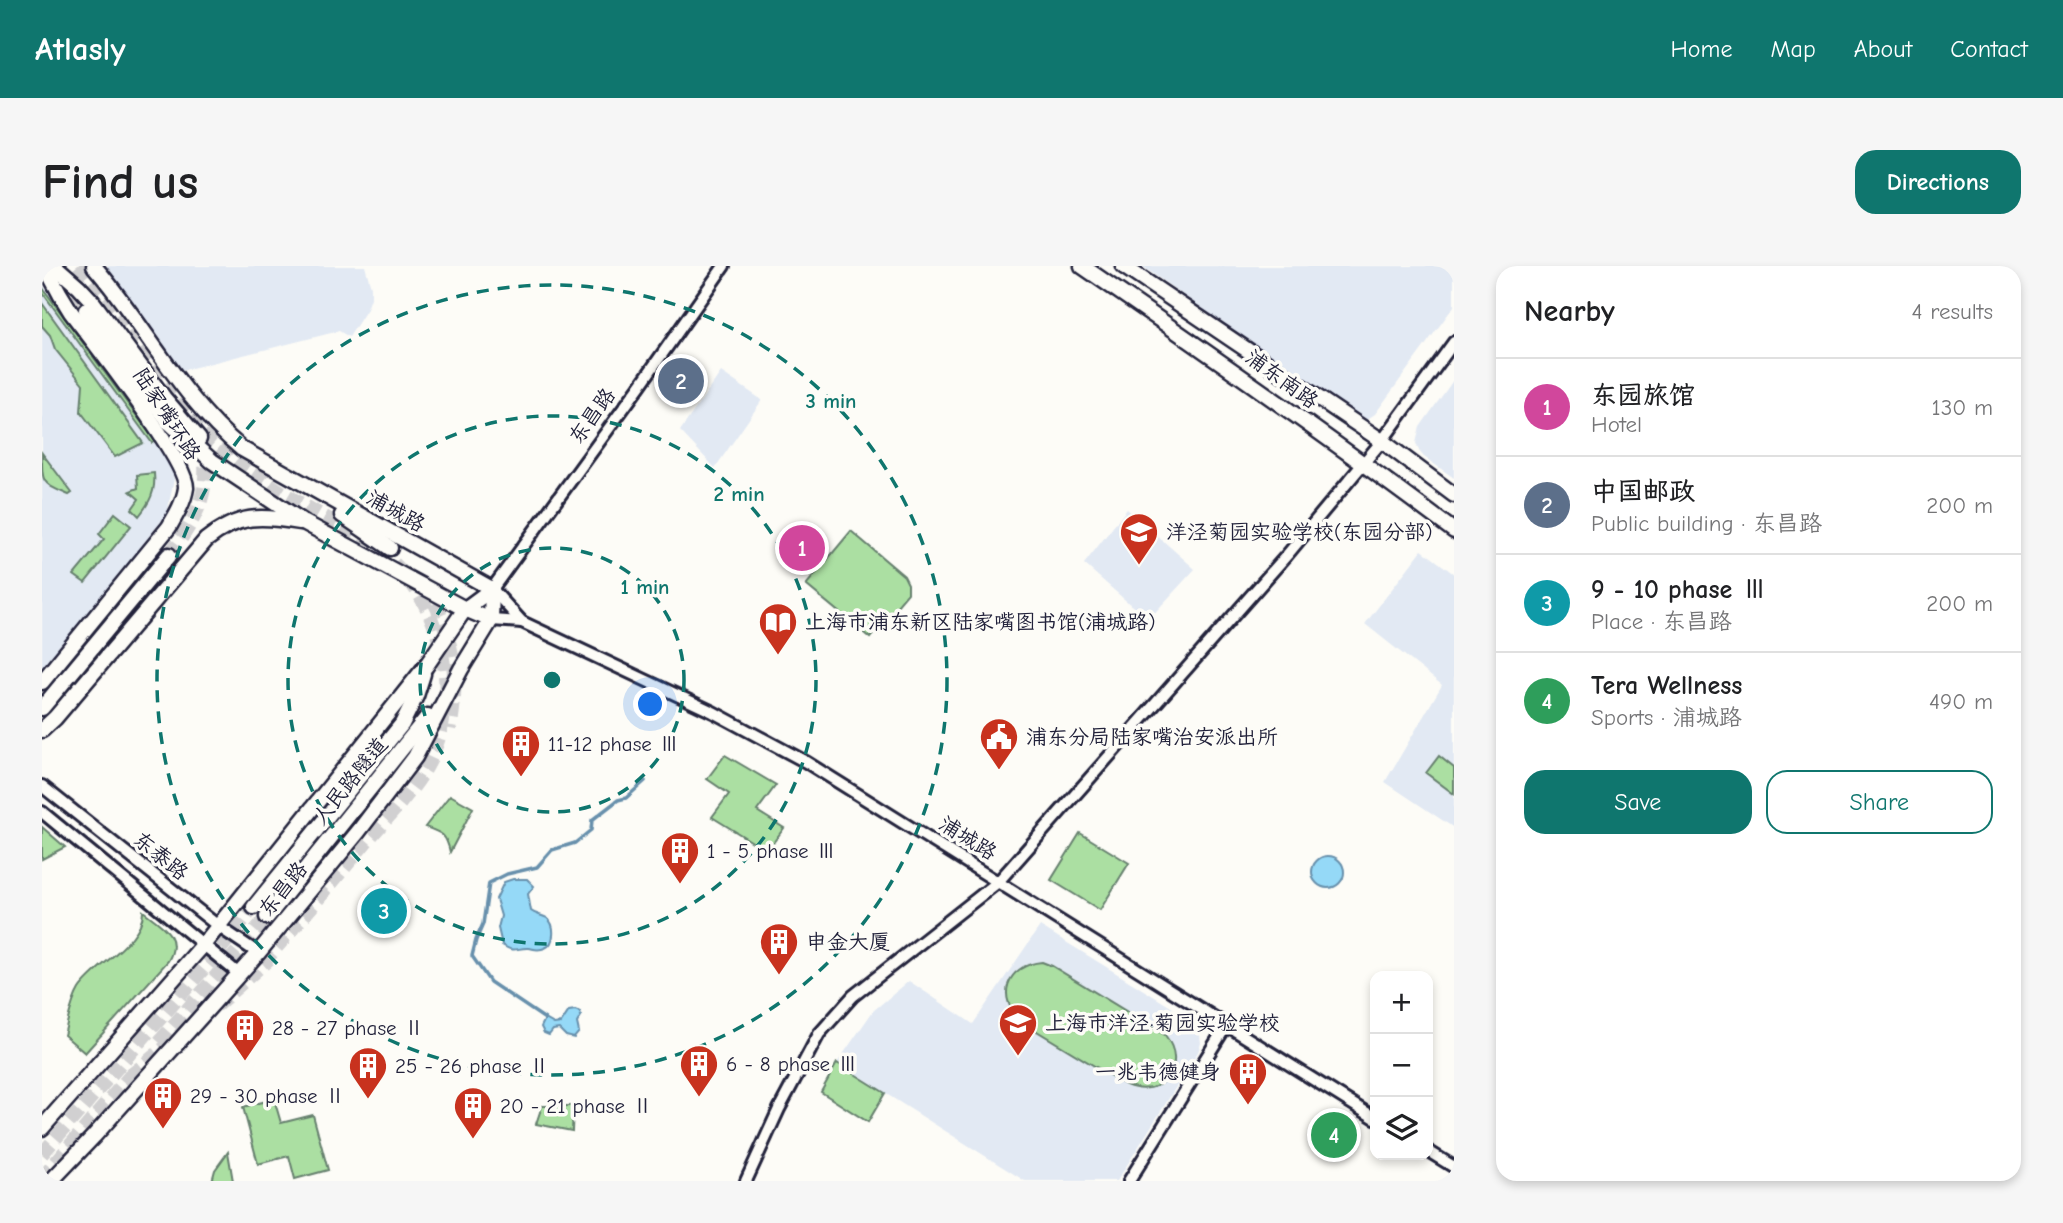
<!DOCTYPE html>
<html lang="en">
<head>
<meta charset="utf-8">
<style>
	body { margin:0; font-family:"Comic Neue","LXGW WenKai TC",sans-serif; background:#f6f6f6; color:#202124 }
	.controls { position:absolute; right:21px; bottom:21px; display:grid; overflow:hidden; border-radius:14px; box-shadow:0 4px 10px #0003 }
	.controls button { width:63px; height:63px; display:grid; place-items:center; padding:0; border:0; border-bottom:2px solid #e0e0e0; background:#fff; color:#202124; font:35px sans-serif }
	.you { position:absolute; left:609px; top:439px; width:24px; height:24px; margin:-18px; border:5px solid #fff; border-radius:50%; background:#1a73e8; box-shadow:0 0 0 10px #1a73e833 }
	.badge { display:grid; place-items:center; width:46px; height:46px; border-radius:50%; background:#0f766e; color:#fff; font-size:23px; font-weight:700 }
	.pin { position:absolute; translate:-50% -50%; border:4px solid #fff; box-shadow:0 2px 7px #0006 }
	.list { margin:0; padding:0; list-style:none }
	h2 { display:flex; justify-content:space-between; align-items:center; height:91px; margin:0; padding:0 28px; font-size:30px }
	h2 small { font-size:23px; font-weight:400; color:#757577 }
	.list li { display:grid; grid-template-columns:46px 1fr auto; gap:21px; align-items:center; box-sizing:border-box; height:98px; padding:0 28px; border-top:2px solid #e0e0e0 }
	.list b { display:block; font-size:26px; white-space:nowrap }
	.list p { margin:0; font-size:23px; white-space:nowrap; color:#757577 }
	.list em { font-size:23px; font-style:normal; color:#757577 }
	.actions { display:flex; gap:14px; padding:21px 28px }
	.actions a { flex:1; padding:16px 0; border:2px solid #0f766e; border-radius:21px; text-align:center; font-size:24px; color:#0f766e }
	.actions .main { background:#0f766e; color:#fff }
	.icon { flex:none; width:38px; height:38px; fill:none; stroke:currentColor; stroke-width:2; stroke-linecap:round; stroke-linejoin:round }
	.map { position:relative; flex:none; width:1412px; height:915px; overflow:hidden; border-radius:21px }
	header { display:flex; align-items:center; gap:42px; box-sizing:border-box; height:98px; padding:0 35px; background:#0f766e; color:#fff }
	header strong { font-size:33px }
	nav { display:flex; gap:38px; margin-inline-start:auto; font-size:24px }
	.intro { display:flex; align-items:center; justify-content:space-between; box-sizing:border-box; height:168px; padding:0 42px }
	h1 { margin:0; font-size:49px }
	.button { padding:18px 32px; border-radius:21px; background:#0f766e; color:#fff; font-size:24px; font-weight:700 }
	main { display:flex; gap:42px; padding:0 42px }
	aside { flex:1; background:#fff; border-radius:21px; box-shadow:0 4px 10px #0003 }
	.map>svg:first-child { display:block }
	.built { fill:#e2e9f3 }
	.green { fill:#abdfa2; stroke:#66806e; stroke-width:2 }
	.water { fill:#95d9f7; stroke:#6790ac; stroke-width:2 }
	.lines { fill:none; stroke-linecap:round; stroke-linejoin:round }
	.stream { stroke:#6790ac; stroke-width:3.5 }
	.major-tunnel { stroke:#d1d0d1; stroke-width:14; stroke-dasharray:14 7; stroke-linecap:butt }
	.minor-casing { stroke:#22223b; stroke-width:16 }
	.major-casing { stroke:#22223b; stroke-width:19 }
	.minor { stroke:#fdfcf7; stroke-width:10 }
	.major { stroke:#fdfcf7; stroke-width:14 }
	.ring { fill:none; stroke:#0f766e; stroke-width:3.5; stroke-dasharray:12 9 }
	.labels { text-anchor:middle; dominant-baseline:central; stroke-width:7; stroke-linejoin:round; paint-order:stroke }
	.street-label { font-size:21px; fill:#22223b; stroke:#fdfcf7 }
	.poi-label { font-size:21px; fill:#22223b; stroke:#fdfcf7; text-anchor:start }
	.centre { fill:#0f766e; stroke:#fdfcf7; stroke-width:3.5 }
	.ring-label { font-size:21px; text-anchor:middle; font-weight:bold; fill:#0f766e; stroke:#fdfcf7; stroke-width:7; stroke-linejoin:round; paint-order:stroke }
</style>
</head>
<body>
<header>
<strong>Atlasly</strong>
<nav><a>Home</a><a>Map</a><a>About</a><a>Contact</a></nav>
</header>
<div class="intro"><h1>Find us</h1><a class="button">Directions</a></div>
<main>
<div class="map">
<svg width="1412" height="915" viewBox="0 0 1412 915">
	<rect width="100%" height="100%" fill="#fdfcf7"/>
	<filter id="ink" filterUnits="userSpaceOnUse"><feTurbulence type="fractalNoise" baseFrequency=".0143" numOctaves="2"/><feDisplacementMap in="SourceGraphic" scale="14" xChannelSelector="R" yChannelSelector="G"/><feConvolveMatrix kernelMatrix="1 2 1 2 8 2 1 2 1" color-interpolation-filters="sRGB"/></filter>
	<g filter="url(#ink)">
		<g class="built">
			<path d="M63,0H323L329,21V32L325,43L307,71L297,65L138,105Z"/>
			<path d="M1100,0H1412V40L1333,148L1324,154L1315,152Z"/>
			<path d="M0,18L120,178L128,195L132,213L125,248L0,404Z"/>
			<path d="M679,106L720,134L673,202L638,165Z"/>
			<path d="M1412,113V212L1382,191L1377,185L1374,177L1378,161Z"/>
			<path d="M1085,243L1153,303L1106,354L1042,298Z"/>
			<path d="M1380,284L1412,308V562L1343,516L1400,419L1323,358Z"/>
			<path d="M998,660L1150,754L1157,761L1159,777L1156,786L1075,915H983L795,797L831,745L867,715L931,758Z"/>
		</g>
		<g class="green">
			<path d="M0,21L113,175L110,177L0,26Z"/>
			<path d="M0,37L101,177L73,191L39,146L41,118L13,83L8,69L0,60Z"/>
			<path d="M0,187L30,227L27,229C0,217 0,219 0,187Z"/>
			<path d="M112,207C114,225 108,236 97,250L90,243L97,233L88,225L96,222L95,209Z"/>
			<path d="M73,247L89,260L43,317L32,309L62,273L57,268Z"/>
			<path d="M809,265L862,310L866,318V327L828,372L764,319Z"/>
			<path d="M683,489L734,519L715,545L742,562L725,585L670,551L687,528L665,513Z"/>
			<path d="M1397,490L1412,502V528L1384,507Z"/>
			<path d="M408,529L431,542L408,586C404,568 400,567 383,561Z"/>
			<path d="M0,561L23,581L0,593Z"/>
			<path d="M1038,567L1087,597L1058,644L1009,614Z"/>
			<path d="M101,645C119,659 141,670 126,695L43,787L22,769C26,755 29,736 37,723C53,699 102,675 101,645Z"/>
			<path d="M1000,696L1010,700L1123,769C1147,800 1120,834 1084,819L980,756C953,732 964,699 1000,696Z"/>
			<path d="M795,797L843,827L826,856L779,826Z"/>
			<path d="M232,833L239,857L271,849L286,904L253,913L247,890L216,898L201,841Z"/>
			<path d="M500,840H531L530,865L494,858Z"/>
			<path d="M186,886L191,915H170L173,904Z"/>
		</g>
		<g class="water">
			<circle cx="1286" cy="606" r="16"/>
			<path d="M471,613H485L492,620L486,628L489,645C494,649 500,649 505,652C514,659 513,678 503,682C496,685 493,683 487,682C475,681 474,688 460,679L456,662L459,650L454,633L462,616Z"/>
			<path d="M533,744L538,746L539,750L535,757L537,766L532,772L524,770L517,763L511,764L507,769L502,767L499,761L503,753L512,758L519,757L527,745Z"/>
		</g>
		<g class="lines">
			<path class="stream" d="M503,753L448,716L430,690L434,674L441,658L447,617L465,608L495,601L510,584L533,577L549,564L550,554L576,534L584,532L603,515"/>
			<g class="major-tunnel">
				<path d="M35,0C65,35 91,72 119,109C135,132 150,157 171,175C196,197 224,217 253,234C285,253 318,269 347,293C404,342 421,437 384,502C368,529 345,552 324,576C290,617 256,657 221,697"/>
				<path d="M21,10L44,44"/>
				<path d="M127,289C155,252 169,228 161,181"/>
				<path d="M382,319C411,362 418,412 408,463"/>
				<path d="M174,740L227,693"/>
				<path d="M117,776L225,651"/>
				<path d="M88,810L139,768"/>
				<path d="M0,888L172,691L212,641"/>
				<path d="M0,912L93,804"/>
			</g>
			<g class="minor-casing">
				<g id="minor">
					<path d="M682,0L597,121L450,323L480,356L671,446L764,496L1333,852"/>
					<path d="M449,354L480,356"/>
					<path d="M0,520L176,660L216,687"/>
					<path d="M0,546L197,708"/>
					<path d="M1386,885L1412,901"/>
					<path d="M704,915L737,843L777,768L811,730L956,616L1245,289L1340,175L1412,76"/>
					<path d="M1087,915L1184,760"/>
				</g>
			</g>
			<g class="major-casing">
				<g id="major">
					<path d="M13,0L37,21L50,35L122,132L157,173"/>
					<path d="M52,0C103,59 139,133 200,183L450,323"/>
					<path d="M1040,0C1165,86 1290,173 1412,265"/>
					<path d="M1081,0L1340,175L1412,229"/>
					<path d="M44,44L128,157L170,195L263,257L423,343L449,354"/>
					<path d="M300,249L348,282"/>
					<path d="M0,416L127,261C134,249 142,236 144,222C146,195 50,74 29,46L18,28L3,0"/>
					<path d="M0,442L127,289"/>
					<path d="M0,464L13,452L164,274C197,248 218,249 258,256"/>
					<path d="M212,641L360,458L374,430L381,408"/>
					<path d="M225,651L386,450"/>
					<path d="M0,862L162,678L384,400L423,343L450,323"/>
					<path d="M9,915L52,870L216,687L316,566L373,491L419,403L449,354L450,323"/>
				</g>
			</g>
			<use href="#minor" class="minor"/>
			<use href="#major" class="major"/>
		</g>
	</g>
	<g class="ring">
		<circle cx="510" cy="414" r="132"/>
		<circle cx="510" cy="414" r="264"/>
		<circle cx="510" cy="414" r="395"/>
	</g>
	<defs>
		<g id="school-pin" transform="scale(2.0125)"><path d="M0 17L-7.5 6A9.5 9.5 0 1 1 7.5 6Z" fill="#c8321e" stroke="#fdfcf7"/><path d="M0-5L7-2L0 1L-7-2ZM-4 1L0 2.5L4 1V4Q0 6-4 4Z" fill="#fff"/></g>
		<g id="library-pin" transform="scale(2.0125)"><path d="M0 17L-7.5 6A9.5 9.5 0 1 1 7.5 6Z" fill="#c8321e" stroke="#fdfcf7"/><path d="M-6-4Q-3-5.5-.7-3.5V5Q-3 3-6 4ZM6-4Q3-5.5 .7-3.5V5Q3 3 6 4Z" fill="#fff"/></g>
		<g id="civic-pin" transform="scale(2.0125)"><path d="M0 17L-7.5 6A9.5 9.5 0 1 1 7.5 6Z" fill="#c8321e" stroke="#fdfcf7"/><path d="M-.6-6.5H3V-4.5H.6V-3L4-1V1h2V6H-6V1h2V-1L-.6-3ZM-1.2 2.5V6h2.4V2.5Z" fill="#fff"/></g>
		<g id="building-pin" transform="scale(2.0125)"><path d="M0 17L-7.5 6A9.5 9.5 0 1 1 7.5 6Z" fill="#c8321e" stroke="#fdfcf7"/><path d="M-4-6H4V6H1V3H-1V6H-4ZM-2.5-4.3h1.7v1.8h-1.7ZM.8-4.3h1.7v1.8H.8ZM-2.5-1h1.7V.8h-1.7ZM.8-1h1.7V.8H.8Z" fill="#fff"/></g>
	</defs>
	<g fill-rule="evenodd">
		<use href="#school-pin" x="1097" y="266"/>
		<use href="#library-pin" x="736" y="356"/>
		<use href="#civic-pin" x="957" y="471"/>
		<use href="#building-pin" x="479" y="478"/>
		<use href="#building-pin" x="638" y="585"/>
		<use href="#building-pin" x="737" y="676"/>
		<use href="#school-pin" x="976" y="757"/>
		<use href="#building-pin" x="203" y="762"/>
		<use href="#building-pin" x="657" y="798"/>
		<use href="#building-pin" x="326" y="800"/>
		<use href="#building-pin" x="1206" y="806"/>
		<use href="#building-pin" x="121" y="830"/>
		<use href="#building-pin" x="431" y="840"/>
	</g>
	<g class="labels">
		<g class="street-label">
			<text transform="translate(1240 113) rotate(36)">浦东南路</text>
			<text transform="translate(125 148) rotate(57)">陆家嘴环路</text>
			<text transform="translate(550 150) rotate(-54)">东昌路</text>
			<text transform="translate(354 245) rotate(29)">浦城路</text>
			<text transform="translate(308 515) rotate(-51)">人民路隧道</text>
			<text transform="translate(926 572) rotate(32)">浦城路</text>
			<text transform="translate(119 590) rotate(39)">东泰路</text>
			<text transform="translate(241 623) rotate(-51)">东昌路</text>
		</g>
		<g class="poi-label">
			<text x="1124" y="266">洋泾菊园实验学校(东园分部)</text>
			<text x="763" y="356">上海市浦东新区陆家嘴图书馆(浦城路)</text>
			<text x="984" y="471">浦东分局陆家嘴治安派出所</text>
			<text x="506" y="478">11-12 phase Ⅲ</text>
			<text x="665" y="585">1 - 5 phase Ⅲ</text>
			<text x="764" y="676">申金大厦</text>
			<text x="1003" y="757">上海市洋泾·菊园实验学校</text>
			<text x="230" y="762">28 - 27 phase Ⅱ</text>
			<text x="684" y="798">6 - 8 phase Ⅲ</text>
			<text x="353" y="800">25 - 26 phase Ⅱ</text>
			<text x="1179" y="806" text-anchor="end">一兆韦德健身</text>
			<text x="148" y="830">29 - 30 phase Ⅱ</text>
			<text x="458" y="840">20 - 21 phase Ⅱ</text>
		</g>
	</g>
	<circle cx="510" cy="414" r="10" class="centre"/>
	<g class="ring-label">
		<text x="789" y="142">3 min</text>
		<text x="697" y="235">2 min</text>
		<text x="603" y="328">1 min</text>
	</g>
</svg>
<div class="controls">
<button>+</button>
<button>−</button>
<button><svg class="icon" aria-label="layers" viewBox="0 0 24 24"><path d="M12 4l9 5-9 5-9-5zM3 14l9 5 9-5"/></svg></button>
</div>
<div class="you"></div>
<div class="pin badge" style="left:760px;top:282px;background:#d1479c">1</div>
<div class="pin badge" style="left:639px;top:115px;background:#5c6f8a">2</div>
<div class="pin badge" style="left:342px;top:645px;background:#0f9aa8">3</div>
<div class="pin badge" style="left:1292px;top:869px;background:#2e9e5b">4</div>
</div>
<aside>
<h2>Nearby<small>4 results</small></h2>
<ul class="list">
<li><span class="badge" style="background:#d1479c">1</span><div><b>东园旅馆</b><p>Hotel</p></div><em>130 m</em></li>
<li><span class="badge" style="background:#5c6f8a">2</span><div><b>中国邮政</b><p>Public building · 东昌路</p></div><em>200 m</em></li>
<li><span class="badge" style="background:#0f9aa8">3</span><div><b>9 - 10 phase Ⅲ</b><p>Place · 东昌路</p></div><em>200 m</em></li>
<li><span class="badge" style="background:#2e9e5b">4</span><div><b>Tera Wellness</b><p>Sports · 浦城路</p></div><em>490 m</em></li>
</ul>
<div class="actions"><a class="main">Save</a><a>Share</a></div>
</aside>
</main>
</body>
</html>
